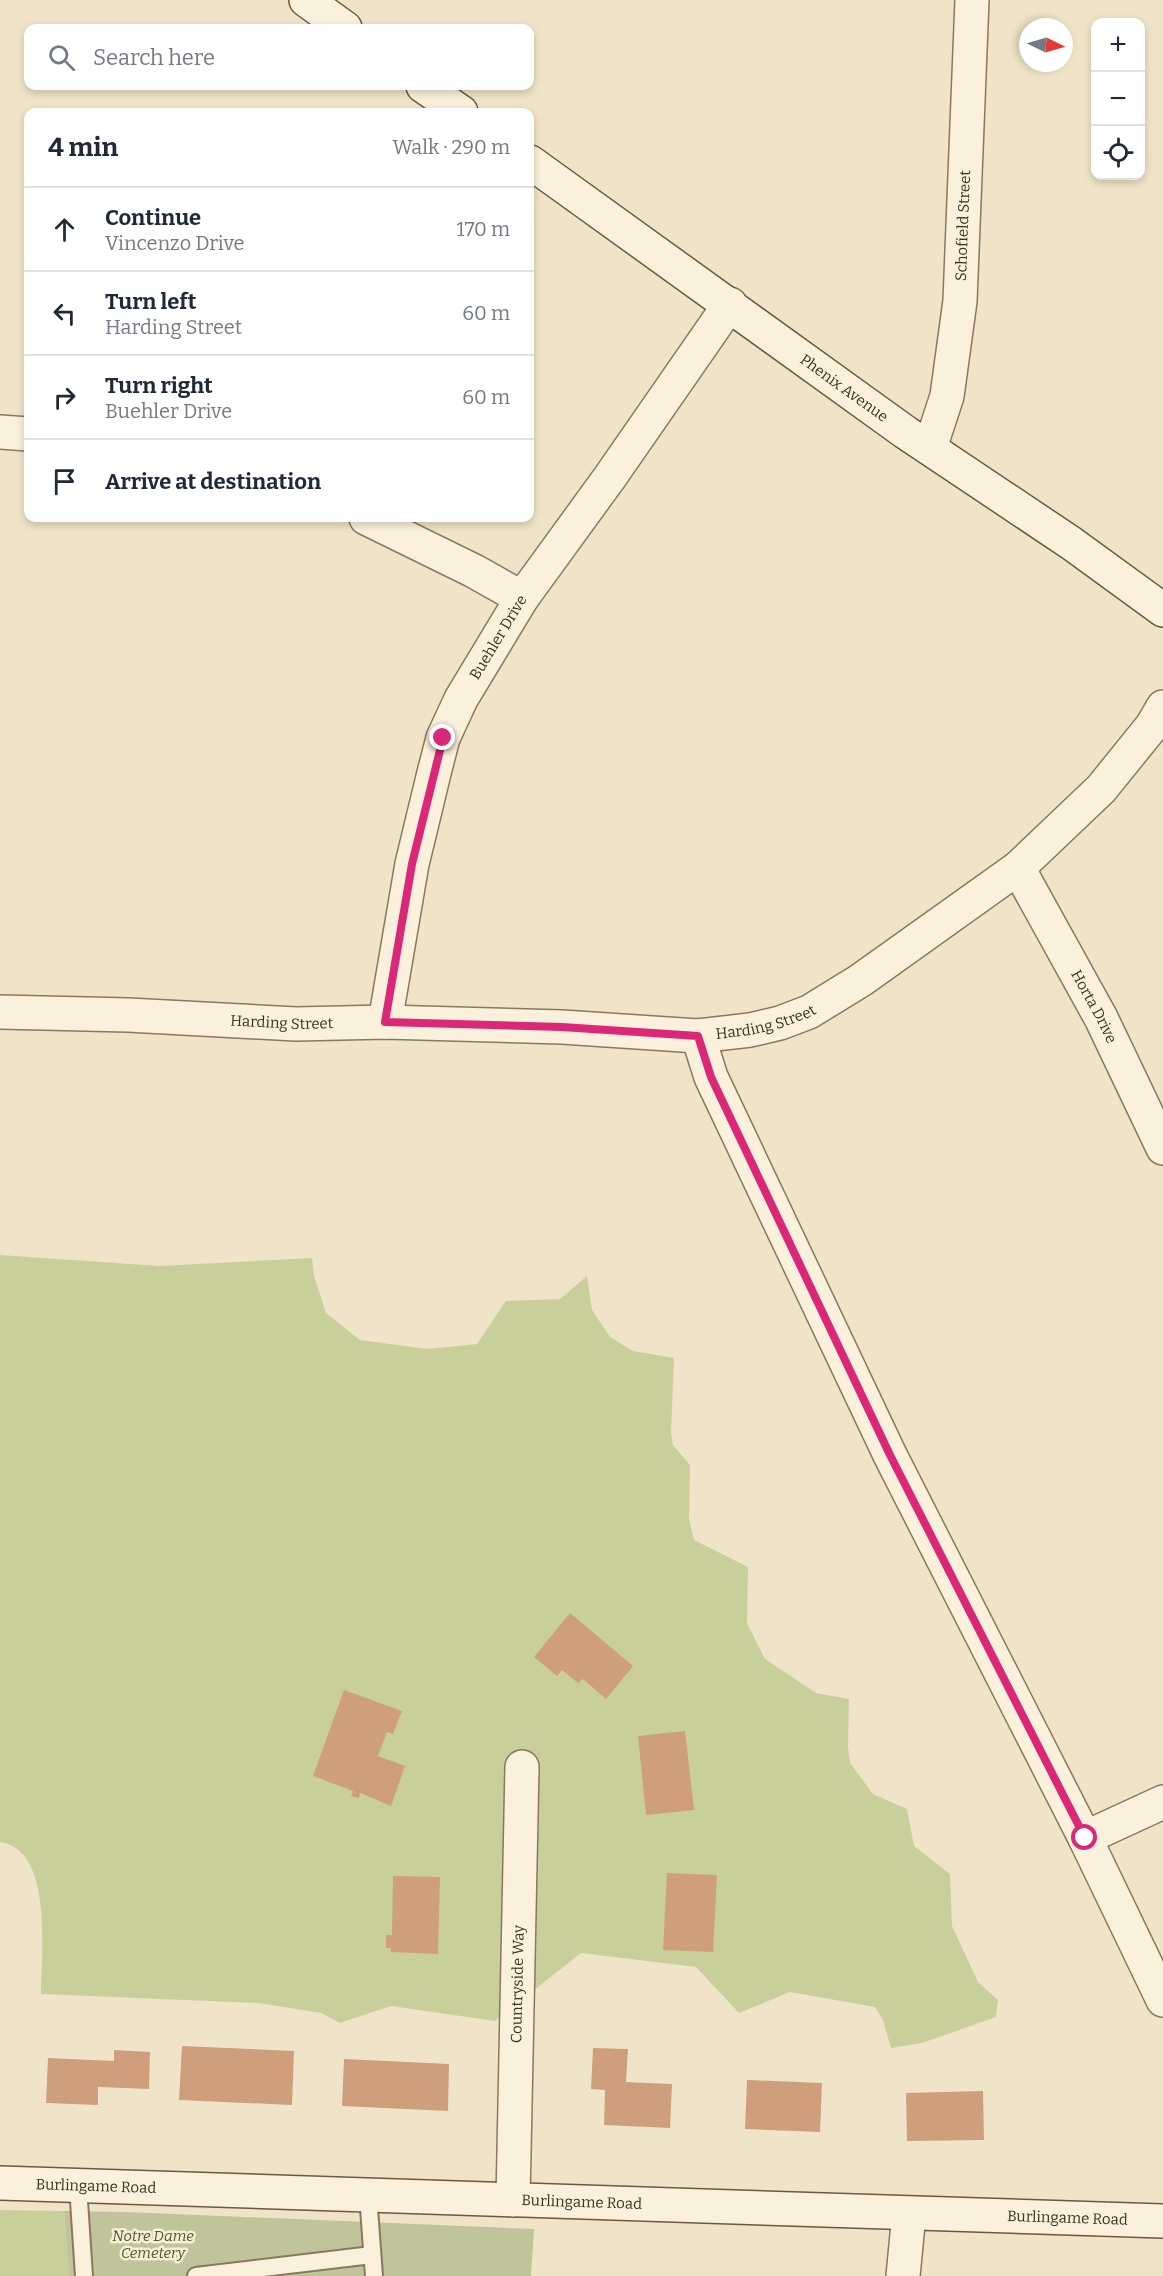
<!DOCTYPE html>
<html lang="en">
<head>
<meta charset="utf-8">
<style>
	body { margin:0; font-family:Bitter,serif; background:#f2f2f3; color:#1f2937 }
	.controls { position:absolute; right:18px; top:18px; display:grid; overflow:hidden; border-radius:12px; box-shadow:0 3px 9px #0003 }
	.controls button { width:54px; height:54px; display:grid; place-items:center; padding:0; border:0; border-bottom:2px solid #e0e1e3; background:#fff; color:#1f2937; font:30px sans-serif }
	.compass { position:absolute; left:1019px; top:18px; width:54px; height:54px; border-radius:50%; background:#fff; box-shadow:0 3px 9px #0003; rotate:95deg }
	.stop { position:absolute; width:18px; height:18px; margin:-14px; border:4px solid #db2777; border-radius:50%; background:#fff }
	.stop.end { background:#db2777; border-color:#fff; box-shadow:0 2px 6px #0008 }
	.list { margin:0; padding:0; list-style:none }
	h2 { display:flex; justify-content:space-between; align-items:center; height:78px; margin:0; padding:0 24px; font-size:26px }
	h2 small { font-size:20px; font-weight:400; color:#747a83 }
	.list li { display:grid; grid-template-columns:39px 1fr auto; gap:18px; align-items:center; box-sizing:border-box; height:84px; padding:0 24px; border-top:2px solid #e0e1e3 }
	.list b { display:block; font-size:22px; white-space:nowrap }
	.list p { margin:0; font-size:20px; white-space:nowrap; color:#747a83 }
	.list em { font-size:20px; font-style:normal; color:#747a83 }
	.icon { flex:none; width:33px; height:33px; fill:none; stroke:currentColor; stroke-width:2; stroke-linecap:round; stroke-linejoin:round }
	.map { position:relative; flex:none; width:1163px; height:2276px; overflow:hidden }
	.search { position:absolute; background:#fff; box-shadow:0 3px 9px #0003; left:24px; top:24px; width:510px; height:66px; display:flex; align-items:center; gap:15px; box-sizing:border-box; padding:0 21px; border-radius:12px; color:#747a83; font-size:22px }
	.panel { position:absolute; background:#fff; box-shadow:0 3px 9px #0003; left:24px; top:108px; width:510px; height:414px; border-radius:12px }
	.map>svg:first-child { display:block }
	.green { fill:#c9cf9b }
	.cemetery { fill:#bfc49a }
	.building { fill:#cf9f7d }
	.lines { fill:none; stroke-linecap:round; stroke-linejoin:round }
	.lane-casing { stroke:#8d765c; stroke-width:20 }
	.street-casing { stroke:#8d765c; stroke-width:36 }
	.secondary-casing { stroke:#6f573f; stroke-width:36 }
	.lane { stroke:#faf1dc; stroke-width:16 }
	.street { stroke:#faf1dc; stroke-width:33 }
	.secondary { stroke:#faf1dc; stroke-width:33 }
	.route { stroke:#db2777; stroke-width:8 }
	.labels { text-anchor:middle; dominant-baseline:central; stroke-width:5; stroke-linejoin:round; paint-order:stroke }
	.street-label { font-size:15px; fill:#3d2e20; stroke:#f7eed8 }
	.park-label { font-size:15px; font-style:italic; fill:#4d5a26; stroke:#f7eed8 }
</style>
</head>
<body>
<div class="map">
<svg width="1163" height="2276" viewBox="0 0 1163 2276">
	<rect width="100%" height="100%" fill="#f0e4c8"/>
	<g class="green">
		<path d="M0,1255L159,1266L312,1258L314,1276L326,1313L360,1340L427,1349L477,1344L506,1301L560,1299L587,1276L592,1310L610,1337L633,1351L674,1358L671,1432L673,1445L690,1465L689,1519L694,1540L748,1567L747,1623L765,1659L816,1693L849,1699L848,1747L850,1763L873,1794L907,1809L914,1846L950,1874L952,1926L978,1982L998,2000L996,2017L922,2043L891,2048L883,2020L875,2007L790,1992L739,2013L696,1967L581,1953L495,2021L391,2006L340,2023L321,2013L259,2003L41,1994C41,1954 54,1850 0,1842Z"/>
		<path d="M0,2210L64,2211L69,2276H0Z"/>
	</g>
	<path class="cemetery" d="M64,2211L126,2212L534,2229L531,2276H69Z"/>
	<g class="building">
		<path d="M570,1613L633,1666L606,1699L583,1679L578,1683L562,1670L557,1676L534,1657Z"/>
		<path d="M344,1690L402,1711L393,1734L387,1732L378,1756L405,1766L391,1806L363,1794L360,1793L359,1798L351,1796L353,1791L313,1776Z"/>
		<path d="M685,1731L694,1810L646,1815L638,1736Z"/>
		<path d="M667,1873L717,1875L713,1952L663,1950Z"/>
		<path d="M393,1876L440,1877L438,1954L391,1952V1948H386V1935H392Z"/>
		<path d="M182,2046L294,2051L292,2105L179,2100Z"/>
		<path d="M593,2048L628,2049L626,2082L672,2084L670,2128L604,2125L605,2090L591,2089Z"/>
		<path d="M114,2050L150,2052L149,2089L98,2087V2105L46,2103L48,2058L114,2061Z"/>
		<path d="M344,2059L449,2064L448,2111L342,2106Z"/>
		<path d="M747,2080L822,2083L820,2132L745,2129Z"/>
		<path d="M983,2091L984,2140L907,2141L906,2093Z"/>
	</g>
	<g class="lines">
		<g class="lane-casing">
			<g id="lane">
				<path d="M78,2186L84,2276"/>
				<path d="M368,2195L374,2276"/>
				<path d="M196,2276L372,2255"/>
			</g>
		</g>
		<g class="street-casing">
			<g id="street">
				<path d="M0,432L28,434"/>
				<path id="s1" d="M930,448L947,396L960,301L972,0"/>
				<path d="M366,518L474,571L522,598"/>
				<path id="s2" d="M1018,868L1101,1018L1163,1148"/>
				<path id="s3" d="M0,1012L128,1015L296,1024L385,1022L562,1027L698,1036L750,1030L780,1023L809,1012L861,980L1018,868L1101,789L1152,726L1163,707"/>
				<path id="s4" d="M385,1022L412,864L434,773L443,738L461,699L522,598L610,477L730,304"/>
				<path d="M698,1036L711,1077L890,1455L1085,1838L1163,2000"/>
				<path d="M1085,1838L1163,1802"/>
				<path id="s5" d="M513,2200L522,1767"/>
				<path d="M903,2276L909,2214"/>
			</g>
		</g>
		<g class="secondary-casing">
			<g id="secondary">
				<path d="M306,0L345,28"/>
				<path d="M423,86L461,112"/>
				<path id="s6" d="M530,162L905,432L1071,543L1163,610"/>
				<path id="s7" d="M0,2183L1163,2221"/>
			</g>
		</g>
		<use href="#lane" class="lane"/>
		<use href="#street" class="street"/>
		<use href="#secondary" class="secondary"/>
	</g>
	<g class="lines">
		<path class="route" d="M443,738L412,864L385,1022L562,1027L698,1036L711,1077L890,1455L1085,1838"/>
	</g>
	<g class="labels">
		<g class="street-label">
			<text stroke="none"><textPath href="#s1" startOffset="226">Schofield Street</textPath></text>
			<text stroke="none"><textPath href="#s6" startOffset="387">Phenix Avenue</textPath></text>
			<text stroke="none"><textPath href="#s4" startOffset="405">Buehler Drive</textPath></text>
			<text stroke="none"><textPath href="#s2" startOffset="158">Horta Drive</textPath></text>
			<text stroke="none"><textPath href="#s3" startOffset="768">Harding Street</textPath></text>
			<text stroke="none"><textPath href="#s3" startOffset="282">Harding Street</textPath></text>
			<text stroke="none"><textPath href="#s5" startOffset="216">Countryside Way</textPath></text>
			<text stroke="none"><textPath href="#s7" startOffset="96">Burlingame Road</textPath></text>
			<text stroke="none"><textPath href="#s7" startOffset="582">Burlingame Road</textPath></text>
			<text stroke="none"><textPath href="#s7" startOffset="1068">Burlingame Road</textPath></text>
		</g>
		<g class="park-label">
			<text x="153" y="2236">Notre Dame<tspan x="153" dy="17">Cemetery</tspan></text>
		</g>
	</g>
</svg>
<div class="controls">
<button>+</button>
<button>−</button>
<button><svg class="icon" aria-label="locate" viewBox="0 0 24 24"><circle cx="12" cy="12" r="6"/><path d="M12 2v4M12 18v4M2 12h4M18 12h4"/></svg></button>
</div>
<svg class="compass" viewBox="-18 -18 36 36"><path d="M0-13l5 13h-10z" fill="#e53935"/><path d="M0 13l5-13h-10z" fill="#747a83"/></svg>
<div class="stop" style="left:1085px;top:1838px"></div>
<div class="stop end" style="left:443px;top:738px"></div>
<div class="search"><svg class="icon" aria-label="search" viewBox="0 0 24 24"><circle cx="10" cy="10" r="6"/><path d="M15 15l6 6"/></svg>Search here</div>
<section class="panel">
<h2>4 min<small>Walk · 290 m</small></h2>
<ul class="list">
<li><svg class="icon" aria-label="ahead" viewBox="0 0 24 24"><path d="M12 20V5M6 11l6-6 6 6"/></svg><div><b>Continue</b><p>Vincenzo Drive</p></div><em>170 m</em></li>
<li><svg class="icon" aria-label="left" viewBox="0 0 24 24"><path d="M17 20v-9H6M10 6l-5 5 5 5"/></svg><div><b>Turn left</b><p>Harding Street</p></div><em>60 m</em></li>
<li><svg class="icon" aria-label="right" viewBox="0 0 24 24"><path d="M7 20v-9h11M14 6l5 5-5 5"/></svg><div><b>Turn right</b><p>Buehler Drive</p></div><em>60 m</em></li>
<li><svg class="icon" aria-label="arrive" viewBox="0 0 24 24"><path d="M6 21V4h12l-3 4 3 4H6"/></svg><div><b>Arrive at destination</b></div></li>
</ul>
</section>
</div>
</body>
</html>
